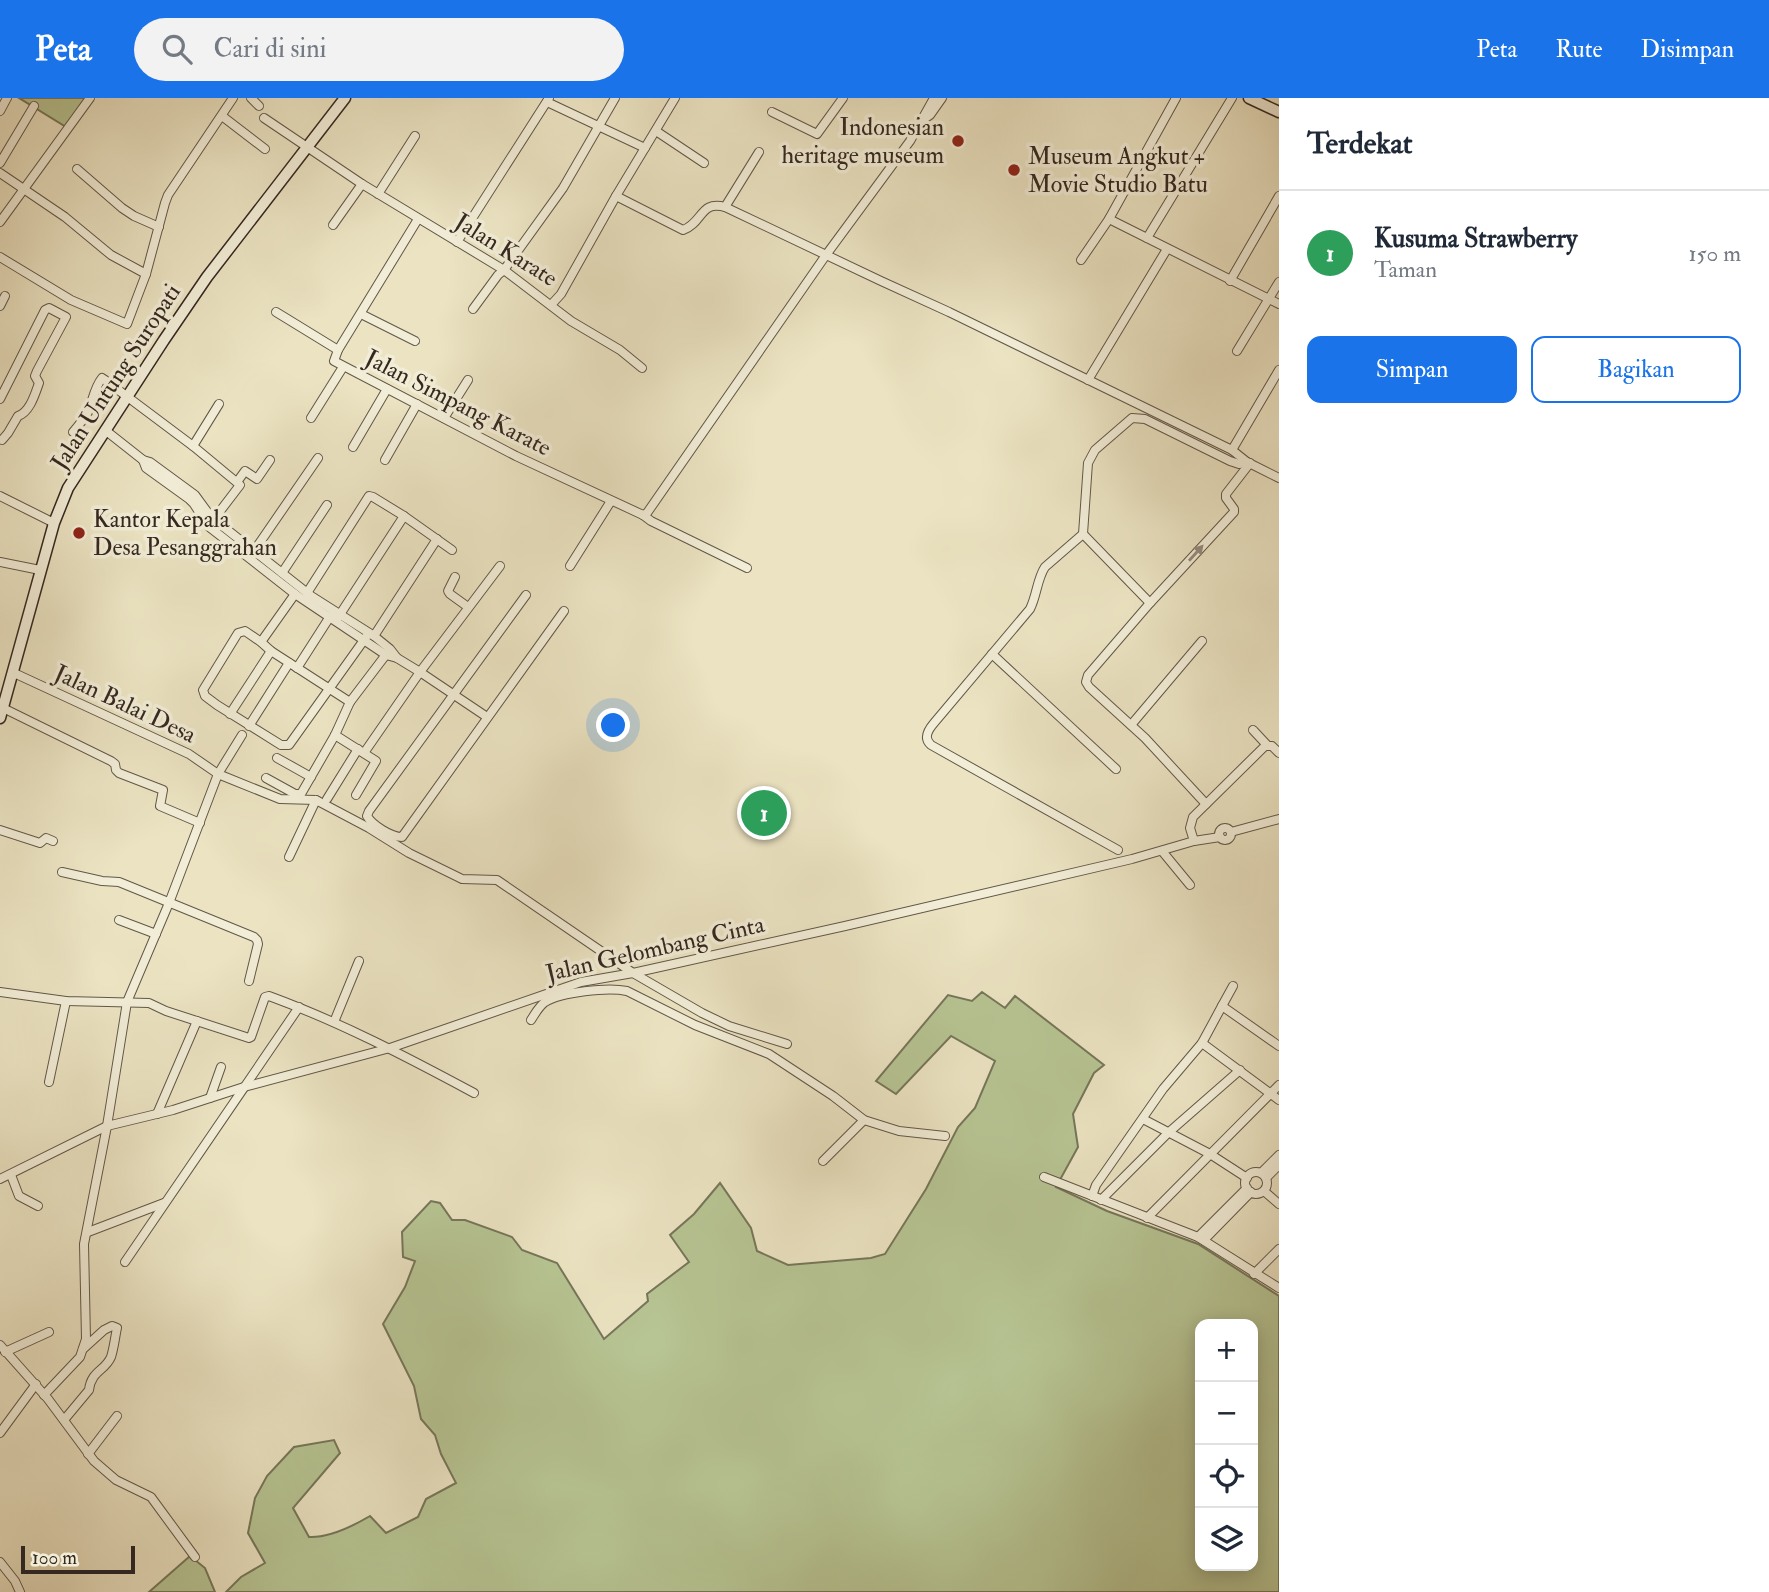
<!DOCTYPE html>
<html lang="id">
<head>
<meta charset="utf-8">
<style>
	body { margin:0; font-family:"IM FELL Double Pica",serif; background:#f2f2f3; color:#1f2937 }
	.controls { position:absolute; right:21px; bottom:21px; display:grid; overflow:hidden; border-radius:14px; box-shadow:0 4px 18px #0003 }
	.controls button { width:63px; height:63px; display:grid; place-items:center; padding:0; border:0; border-bottom:2px solid #e0e1e3; background:#fff; color:#1f2937; font:35px sans-serif }
	.scale { position:absolute; left:21px; bottom:18px; width:114px; box-sizing:border-box; padding-left:7px; border:4px solid #352820; border-top:0; font-size:19px; line-height:24px; white-space:nowrap; color:#352820; -webkit-text-stroke:5px #f2edd7; paint-order:stroke }
	.you { position:absolute; left:614px; top:628px; width:24px; height:24px; margin:-18px; border:5px solid #fff; border-radius:50%; background:#1a73e8; box-shadow:0 0 0 10px #1a73e833 }
	.badge { display:grid; place-items:center; width:46px; height:46px; border-radius:50%; background:#1a73e8; color:#fff; font-size:23px; font-weight:700 }
	.pin { position:absolute; translate:-50% -50%; border:4px solid #fff; box-shadow:0 2px 7px #0006 }
	.list { margin:0; padding:0; list-style:none }
	h2 { display:flex; justify-content:space-between; align-items:center; height:91px; margin:0; padding:0 28px; font-size:30px }
	h2 small { font-size:23px; font-weight:400; color:#747a83 }
	.list li { display:grid; grid-template-columns:46px 1fr auto; gap:21px; align-items:center; box-sizing:border-box; height:126px; padding:0 28px; border-top:2px solid #e0e1e3 }
	.list b { display:block; font-size:26px; white-space:nowrap }
	.list p { margin:0; font-size:23px; white-space:nowrap; color:#747a83 }
	.list em { font-size:23px; font-style:normal; color:#747a83 }
	.actions { display:flex; gap:14px; padding:21px 28px }
	.actions a { flex:1; padding:16px 0; border:2px solid #1a73e8; border-radius:14px; text-align:center; font-size:24px; color:#1a73e8 }
	.actions .main { background:#1a73e8; color:#fff }
	.icon { flex:none; width:38px; height:38px; fill:none; stroke:currentColor; stroke-width:2; stroke-linecap:round; stroke-linejoin:round }
	.map { position:relative; flex:none; width:1279px; height:1494px; overflow:hidden }
	header { display:flex; align-items:center; gap:42px; box-sizing:border-box; height:98px; padding:0 35px; background:#1a73e8; color:#fff }
	header strong { font-size:33px }
	nav { display:flex; gap:38px; margin-inline-start:auto; font-size:24px }
	.search { width:490px; height:63px; background:#f2f2f3; display:flex; align-items:center; gap:18px; box-sizing:border-box; padding:0 24px; border-radius:38px; color:#747a83; font-size:26px }
	main { display:flex }
	aside { flex:1; background:#fff }
	.map>svg:first-child { display:block }
	.green { fill:#b7c493; stroke:#76765a; stroke-width:2; fill-rule:evenodd }
	.lines { fill:none; stroke-linecap:round; stroke-linejoin:round }
	.street-casing { stroke:#625748; stroke-width:10 }
	.secondary-casing { stroke:#352820; stroke-width:13 }
	.street { stroke:#f2edd7; stroke-width:8 }
	.secondary { stroke:#f2edd7; stroke-width:10 }
	.oneway { fill:#948a7c }
	.poi-dot { fill:#8f2418; stroke:#f2edd7; stroke-width:2.5 }
	.labels { text-anchor:middle; dominant-baseline:central; stroke-width:7; stroke-linejoin:round; paint-order:stroke }
	.poi-label { font-size:24px; fill:#352820; stroke:#f2edd7; text-anchor:start }
	.street-label { font-size:24px; fill:#352820; stroke:#f2edd7 }
</style>
</head>
<body>
<header>
<strong>Peta</strong>
<div class="search"><svg class="icon" aria-label="search" viewBox="0 0 24 24"><circle cx="10" cy="10" r="6"/><path d="M15 15l6 6"/></svg>Cari di sini</div>
<nav><a>Peta</a><a>Rute</a><a>Disimpan</a></nav>
</header>
<main>
<div class="map">
<svg width="1279" height="1494" viewBox="0 0 1279 1494">
	<rect width="100%" height="100%" fill="#ebe3c2"/>
	<filter id="stains"><feTurbulence type="fractalNoise" baseFrequency=".00286" numOctaves="4"/><feColorMatrix values="0 0 0 0 .2 0 0 0 0 .09 0 0 0 0 .02 0 0 0 .5 -.17"/></filter>
	<radialGradient id="worn" r=".72"><stop offset=".6" stop-color="#630" stop-opacity="0"/><stop offset="1" stop-color="#630" stop-opacity=".3"/></radialGradient>
	<g class="green">
		<path d="M19,0H87L66,29Z"/>
		<path d="M982,894L1005,910L1015,898L1104,967L1094,975L1073,1016L1078,1049L1056,1089L1107,1113L1198,1146L1279,1198V1494H226L241,1479L265,1465L248,1435L255,1400L267,1378L294,1349L334,1342L340,1355L293,1410L309,1439C329,1440 353,1428 370,1418L386,1435L418,1419L426,1401L456,1385L441,1356L435,1337L421,1321L414,1288L383,1226L405,1189L415,1163L403,1159L402,1134L431,1103L440,1105L452,1122H465L512,1139L522,1152L557,1165L604,1241L648,1203L647,1196L689,1164L670,1137L694,1116L720,1085L751,1130L757,1153L788,1167L871,1160L885,1156L926,1091L958,1029L975,1010L995,963L951,938L896,996L876,983L948,897L972,903ZM1200,1226H1253V1468H1200Z"/>
		<path d="M190,1458L205,1470L215,1494H149Z"/>
	</g>
	<g class="lines">
		<g class="street-casing">
			<g id="street">
				<path d="M251,0L259,8"/>
				<path d="M547,4L645,50"/>
				<path d="M0,13L7,0"/>
				<path d="M772,14L817,36L843,0"/>
				<path d="M222,18L265,51"/>
				<path d="M264,20L362,86L504,172L571,223L620,252L642,270"/>
				<path d="M924,21L930,17L942,0"/>
				<path d="M656,33L704,65"/>
				<path d="M0,65L34,8"/>
				<path d="M77,71L122,110L134,118L159,129"/>
				<path d="M0,75L65,119L111,157L146,176"/>
				<path d="M378,96L415,38"/>
				<path d="M616,98L683,132C703,125 700,102 725,109L881,183L949,214L1232,352L1247,364"/>
				<path d="M725,109L759,54"/>
				<path d="M418,121L338,252L334,263L516,358L643,417L647,415L826,157L910,43L934,0"/>
				<path d="M1109,121L1279,206"/>
				<path d="M0,124L90,0"/>
				<path d="M333,127L362,86"/>
				<path d="M1147,140L1232,0"/>
				<path d="M457,144L549,0"/>
				<path d="M0,159L71,202L127,226L146,176L165,105L168,97L233,0"/>
				<path d="M1081,162L1109,121L1176,0"/>
				<path d="M1230,183L1279,98"/>
				<path d="M551,207L561,196L616,98L675,0"/>
				<path d="M0,208L5,198"/>
				<path d="M473,211L498,177L504,172L563,90L615,0"/>
				<path d="M276,214L338,252"/>
				<path d="M361,216L415,243"/>
				<path d="M1237,253L1279,184"/>
				<path d="M1088,282L1167,151"/>
				<path d="M0,301L45,212L49,210L66,219L37,273L35,278L39,285C35,296 30,314 18,318L8,335L2,342"/>
				<path d="M311,320L343,269"/>
				<path d="M444,320L468,282"/>
				<path d="M105,332L143,362L150,364L195,397L211,419L311,498L374,538L390,551L397,560"/>
				<path d="M73,334C79,327 84,321 88,314C93,302 94,290 102,280L105,282L193,348L240,387L211,425"/>
				<path d="M193,348L219,306"/>
				<path d="M353,349L387,291"/>
				<path d="M1232,352L1279,272"/>
				<path d="M143,362L146,370L189,401L194,406L208,428L295,496L386,557L397,560L420,574L487,619"/>
				<path d="M385,362L417,306"/>
				<path d="M237,384L245,373L257,381L270,362"/>
				<path d="M0,398L54,425"/>
				<path d="M643,417L651,423L747,470"/>
				<path d="M1083,436L1150,505"/>
				<path d="M254,453L318,360"/>
				<path d="M0,464L40,472"/>
				<path d="M570,468L611,403"/>
				<path d="M282,475L327,407"/>
				<path d="M455,479L448,493L450,496L468,509"/>
				<path d="M307,495L369,398L373,399L404,418L452,452"/>
				<path d="M526,497L369,713L367,718C372,727 391,739 402,739L564,513"/>
				<path d="M337,521L404,418"/>
				<path d="M374,538L437,441"/>
				<path d="M261,544L295,496"/>
				<path d="M992,556L1116,671"/>
				<path d="M297,570L331,517"/>
				<path d="M14,575L189,656L218,676L169,805L127,904L107,1028L84,1146L86,1241L80,1259L44,1297"/>
				<path d="M350,604L271,553L261,544L245,533L238,535L203,592L205,598L217,607L281,647H289L369,535"/>
				<path d="M3,610L111,663L115,666L116,672L119,675L163,692L160,708L200,725"/>
				<path d="M230,616L271,553"/>
				<path d="M1131,627L1202,543"/>
				<path d="M249,628L289,565"/>
				<path d="M1253,632L1267,647"/>
				<path d="M242,637L218,676L280,701L316,702L369,730L409,755L458,779L462,781L497,782L633,875L702,915L729,928L787,946"/>
				<path d="M335,637L376,663L356,697"/>
				<path d="M364,655L420,574L500,468"/>
				<path d="M277,660L311,679"/>
				<path d="M266,680L295,696H301L335,637L350,604L388,554"/>
				<path d="M327,701L358,651"/>
				<path d="M1206,706L1145,640L1089,589L1086,584L1088,577L1150,505L1234,414V411L1226,400V396L1250,365"/>
				<circle cx="1225" cy="736" r="6"/>
				<path d="M0,732L40,745L46,740L53,743"/>
				<path d="M1231,734L1279,721"/>
				<path d="M1194,743L1190,730L1193,719L1265,648H1272L1279,655"/>
				<path d="M1118,752L931,647C923,640 928,632 934,625L1030,511C1037,497 1037,481 1045,469L1083,436L1088,365L1095,352L1132,320L1145,321L1230,363L1239,366L1247,364L1279,380"/>
				<path d="M1162,753L1190,787"/>
				<path d="M289,759L316,702"/>
				<path d="M62,774L102,783L119,784L254,839L257,842L258,846L249,883"/>
				<path d="M119,822L156,836"/>
				<path d="M0,894L66,903L149,905L166,913L249,940L251,939L265,899L269,898C340,924 407,959 474,995"/>
				<path d="M1222,908L1233,888"/>
				<path d="M531,922C535,916 539,908 545,904C561,894 608,889 627,893L695,927L769,956L833,998L864,1022L899,1033L945,1038"/>
				<path d="M334,924L359,863"/>
				<path d="M1202,945L1279,1002"/>
				<path d="M49,984L66,903"/>
				<path d="M210,1000L221,969"/>
				<path d="M157,1016L197,923"/>
				<path d="M1143,1021L1210,1056L1247,1080"/>
				<path d="M823,1063L864,1022"/>
				<circle cx="1256" cy="1085" r="11"/>
				<path d="M1261,1075L1279,1057"/>
				<path d="M11,1077L19,1098L38,1108"/>
				<path d="M1044,1079L1198,1139L1279,1190"/>
				<path d="M1266,1080L1279,1067"/>
				<path d="M0,1081L107,1028L173,1012L244,989L390,950L581,884L633,875L845,828L1132,761L1194,743L1220,739"/>
				<path d="M1264,1093L1279,1106"/>
				<path d="M1092,1098L1096,1087L1163,991L1202,945L1222,908L1279,948"/>
				<path d="M1101,1102L1168,1035L1240,972"/>
				<path d="M1147,1120L1279,987"/>
				<path d="M88,1134L164,1105"/>
				<path d="M1198,1139L1247,1090"/>
				<path d="M1204,1142L1251,1094"/>
				<path d="M125,1164L299,909"/>
				<path d="M1254,1176L1279,1151"/>
				<path d="M0,1247L48,1301L94,1363L116,1382L151,1399L195,1459"/>
				<path d="M5,1254L49,1234"/>
				<path d="M64,1322L89,1292C91,1273 105,1273 111,1259C114,1250 115,1239 117,1230L112,1228L104,1232L83,1251"/>
				<path d="M0,1335L36,1286"/>
				<path d="M88,1356L117,1318"/>
				<path d="M0,1464L15,1483L20,1494"/>
			</g>
		</g>
		<g class="secondary-casing">
			<g id="secondary">
				<path d="M1249,0L1279,14"/>
				<path d="M0,620L54,425L68,390L164,242L207,179L345,0"/>
			</g>
		</g>
		<use href="#street" class="street"/>
		<use href="#secondary" class="secondary"/>
	</g>
	<defs><path id="oneway-solid" d="M-6-.8H1V-3.2L6.5 0L1 3.2V.8H-6Z" transform="scale(1.75)"/></defs>
	<use class="oneway" href="#oneway-solid" transform="translate(1196 455) rotate(-48)"/>
	<g class="poi-dot">
		<circle cx="958" cy="43" r="7"/>
		<circle cx="1014" cy="72" r="7"/>
		<circle cx="79" cy="435" r="7"/>
	</g>
	<g class="labels">
		<g class="poi-label">
			<text x="944" y="29" text-anchor="end">Indonesian<tspan x="944" dy="28">heritage museum</tspan></text>
			<text x="1028" y="58">Museum Angkut +<tspan x="1028" dy="28">Movie Studio Batu</tspan></text>
			<text x="93" y="421">Kantor Kepala<tspan x="93" dy="28">Desa Pesanggrahan</tspan></text>
		</g>
		<g class="street-label">
			<text transform="translate(506 152) rotate(32)">Jalan Karate</text>
			<text transform="translate(116 279) rotate(-57)">Jalan Untung Suropati</text>
			<text transform="translate(458 305) rotate(27)">Jalan Simpang Karate</text>
			<text transform="translate(125 606) rotate(25)">Jalan Balai Desa</text>
			<text transform="translate(655 851) rotate(-13)">Jalan Gelombang Cinta</text>
		</g>
	</g>
	<rect width="100%" height="100%" filter="url(#stains)"/>
	<rect width="100%" height="100%" fill="url(#worn)"/>
</svg>
<div class="controls">
<button>+</button>
<button>−</button>
<button><svg class="icon" aria-label="locate" viewBox="0 0 24 24"><circle cx="12" cy="12" r="6"/><path d="M12 2v4M12 18v4M2 12h4M18 12h4"/></svg></button>
<button><svg class="icon" aria-label="layers" viewBox="0 0 24 24"><path d="M12 4l9 5-9 5-9-5zM3 14l9 5 9-5"/></svg></button>
</div>
<div class="scale">100 m</div>
<div class="you"></div>
<div class="pin badge" style="left:764px;top:715px;background:#2e9e5b">1</div>
</div>
<aside>
<h2>Terdekat<small></small></h2>
<ul class="list">
<li><span class="badge" style="background:#2e9e5b">1</span><div><b>Kusuma Strawberry</b><p>Taman</p></div><em>150 m</em></li>
</ul>
<div class="actions"><a class="main">Simpan</a><a>Bagikan</a></div>
</aside>
</main>
</body>
</html>
